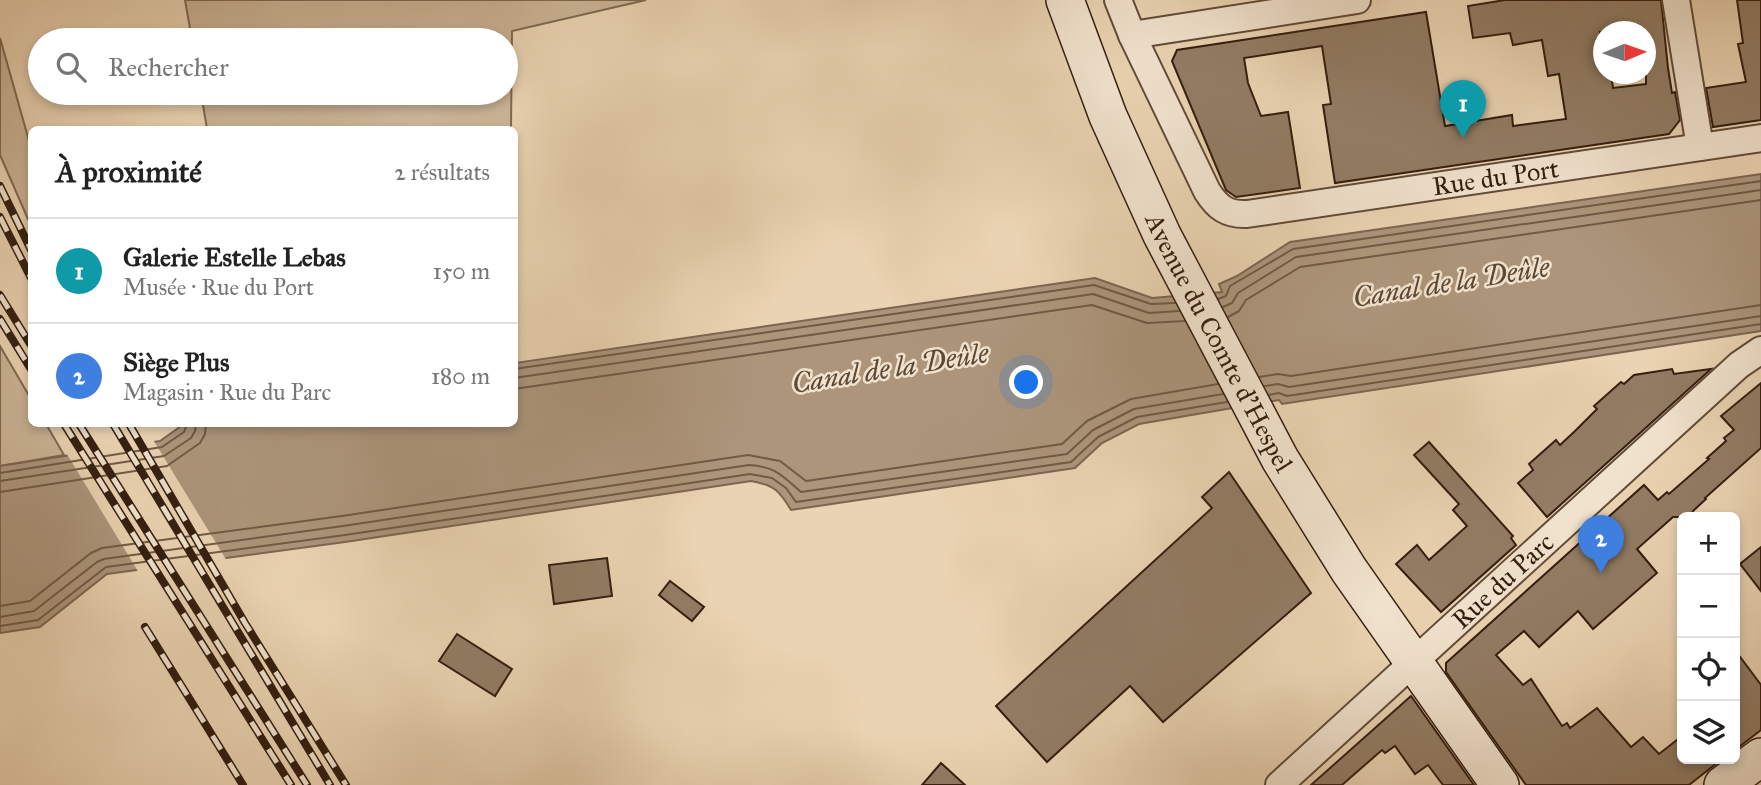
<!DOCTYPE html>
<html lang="fr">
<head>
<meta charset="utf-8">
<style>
	body { margin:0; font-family:"IM FELL Great Primer",serif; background:#f2f2f2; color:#222 }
	.controls { position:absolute; right:21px; bottom:21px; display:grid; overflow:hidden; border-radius:10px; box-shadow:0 4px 10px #0003 }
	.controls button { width:63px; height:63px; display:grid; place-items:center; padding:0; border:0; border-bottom:2px solid #e0e0e0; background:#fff; color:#222; font:35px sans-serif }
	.compass { position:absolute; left:1593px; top:21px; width:63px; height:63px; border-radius:50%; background:#fff; box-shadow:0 4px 10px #0003; rotate:88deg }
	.you { position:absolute; left:1027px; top:383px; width:24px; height:24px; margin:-18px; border:5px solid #fff; border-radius:50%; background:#1a73e8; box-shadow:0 0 0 10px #1a73e833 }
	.badge { display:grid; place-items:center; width:46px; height:46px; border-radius:50%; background:#1a73e8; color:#fff; font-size:23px; font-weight:700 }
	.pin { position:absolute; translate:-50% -58px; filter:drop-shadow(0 2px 4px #0008) }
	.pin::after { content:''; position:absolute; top:37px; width:24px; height:21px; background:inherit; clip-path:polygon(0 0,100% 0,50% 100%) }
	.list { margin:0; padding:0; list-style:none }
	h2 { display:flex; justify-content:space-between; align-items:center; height:91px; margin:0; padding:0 28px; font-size:30px }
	h2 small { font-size:23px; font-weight:400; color:#767676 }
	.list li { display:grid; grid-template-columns:46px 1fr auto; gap:21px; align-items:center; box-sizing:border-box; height:105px; padding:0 28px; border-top:2px solid #e0e0e0 }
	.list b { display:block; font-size:26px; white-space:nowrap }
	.list p { margin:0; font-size:23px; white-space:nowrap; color:#767676 }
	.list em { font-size:23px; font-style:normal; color:#767676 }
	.icon { flex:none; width:38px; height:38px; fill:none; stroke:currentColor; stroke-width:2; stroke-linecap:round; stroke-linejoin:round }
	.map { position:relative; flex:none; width:1761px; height:785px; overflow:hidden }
	.search { position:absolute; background:#fff; box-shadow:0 4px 10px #0003; left:28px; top:28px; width:490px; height:77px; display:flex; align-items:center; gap:18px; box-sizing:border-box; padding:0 24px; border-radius:38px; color:#767676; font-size:26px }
	.panel { position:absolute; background:#fff; box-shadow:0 4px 10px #0003; left:28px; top:126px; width:490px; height:301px; border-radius:10px }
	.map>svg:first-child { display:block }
	.green { fill:#cbb496; stroke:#7f6952; stroke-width:2 }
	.water { fill:#ac957b; stroke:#7c6550; stroke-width:2 }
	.pier { fill:#ead3b2 }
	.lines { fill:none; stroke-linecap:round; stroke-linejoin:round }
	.shore { stroke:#705a45; stroke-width:2 }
	.building { fill:#927c64; stroke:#331e0f; stroke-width:2; fill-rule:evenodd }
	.street-casing { stroke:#614b38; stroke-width:30 }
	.secondary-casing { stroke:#331e0f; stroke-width:40 }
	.street { stroke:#f1e2cd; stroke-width:26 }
	.secondary { stroke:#f1e2cd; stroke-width:37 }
	.rail-casing { stroke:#331e0f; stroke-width:8 }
	.rail { stroke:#f1e2cd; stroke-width:5; stroke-dasharray:16; stroke-linecap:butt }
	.labels { text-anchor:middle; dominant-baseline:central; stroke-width:5; stroke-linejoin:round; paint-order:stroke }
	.street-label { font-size:26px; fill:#331e0f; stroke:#f1e2cd }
	.water-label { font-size:28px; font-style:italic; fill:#5d4835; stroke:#f1e2cd }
</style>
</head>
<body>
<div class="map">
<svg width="1761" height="785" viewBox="0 0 1761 785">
	<rect width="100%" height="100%" fill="#ead3b2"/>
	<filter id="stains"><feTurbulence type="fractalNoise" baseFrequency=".00286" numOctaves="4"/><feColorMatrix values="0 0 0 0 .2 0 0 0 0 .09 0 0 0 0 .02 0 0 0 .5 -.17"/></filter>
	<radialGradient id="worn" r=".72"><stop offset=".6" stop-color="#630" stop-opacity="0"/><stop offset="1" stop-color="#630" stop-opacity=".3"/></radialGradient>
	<g class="green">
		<path d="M185,0H646L512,31L511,130L207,129L201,93H506V40H192Z"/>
		<path d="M0,38L31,148V226L0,155Z"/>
		<path d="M0,346L31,399L32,424H46L64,455L0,466Z"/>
	</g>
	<path class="water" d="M1761,174V331L1282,404L1279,400L1139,424L1102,443L1075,468L791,510C779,490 774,485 751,481L345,542L107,574L40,627L0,633V466L160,441L184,424H514L515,363L1095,278L1152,298L1222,292L1219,284L1237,276L1290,242Z"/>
	<path class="pier" d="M152,438L227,561L139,573L65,451Z"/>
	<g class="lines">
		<g class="shore">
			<path d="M1218,299L1226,296L1230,286L1293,249L1761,181"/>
			<path d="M1223,307L1232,303L1238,293L1296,257L1761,190"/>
			<path d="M1228,317L1239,311L1246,300L1300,267L1761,200"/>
			<path d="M514,369L1094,285L1151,304L1175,303"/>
			<path d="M1259,377L1278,374L1291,376L1761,305"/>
			<path d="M514,378L1093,294L1149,313L1179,311"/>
			<path d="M1265,386L1278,384L1289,387L1761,316"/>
			<path d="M514,389L1092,305L1147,323L1185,321"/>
			<path d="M1269,395L1279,393L1287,396L1761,324"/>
			<path d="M0,473L162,447L184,432L187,424"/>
			<path d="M0,481L164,456L191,438L195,431L196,424"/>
			<path d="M0,492L167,466L200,443L205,434L206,424"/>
			<path d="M0,606L30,601L91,553L102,548L342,516L748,455L780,461L806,481L1062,444L1087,421L1131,399L1218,384"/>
			<path d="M0,617L34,611L97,562L104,559L343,526L749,465C777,467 782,476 801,492L1067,454L1093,430L1134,409L1223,394"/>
			<path d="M0,626L38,620L106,567L345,535L750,474L772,478L786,488L796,502L1071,462L1098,437L1137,417L1227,402"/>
		</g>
	</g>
	<g class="building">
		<path d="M1505,0H1661L1668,68L1672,93L1675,92L1680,120L1669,134L1335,183L1323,105L1331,104L1322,46L1244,58L1248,83L1261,116L1288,112L1300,188L1236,197L1226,190L1172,61L1177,50L1426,12L1445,126L1512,115L1513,126L1566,119L1559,74L1548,76L1542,40L1513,45L1510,33L1473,38L1468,6ZM1600,32H1646V84L1613,88L1611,74H1604V50Z"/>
		<path d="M1737,0H1761V120L1713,127L1706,88L1746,82L1738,44L1743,43Z"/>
		<path d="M1672,369L1674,374L1711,369L1547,517L1518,483L1533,470L1529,464L1556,440L1560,445L1575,431L1597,409L1594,406L1621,382L1624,384L1634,375Z"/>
		<path d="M1761,383V448L1705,498L1706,499L1693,511L1692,517H1673L1637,549L1657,573L1593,629L1578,611L1539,647L1524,631L1496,655L1523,685L1531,679L1562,726L1567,723L1570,728L1597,708L1631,747L1643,737L1659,754L1682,736V759H1722L1689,785H1526L1446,672V663L1644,485L1658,500L1667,492L1669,494L1709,459L1707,458L1726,441L1724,438L1734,430L1721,416Z"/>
		<path d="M1429,442L1513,536L1511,538L1516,545L1441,612L1396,564L1417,545L1429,560L1467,526L1453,510L1459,504L1414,455Z"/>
		<path d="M1229,472L1311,593L1163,722L1130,686L1047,762L996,706L1212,508L1202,497Z"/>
		<path d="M1761,547V591L1740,564Z"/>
		<path d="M607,558L612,596L554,604L549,565Z"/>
		<path d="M670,581L704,607L692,621L659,595Z"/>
		<path d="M457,634L512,669L495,696L439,661Z"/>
		<path d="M1735,650L1761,685V730L1735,750Z"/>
		<path d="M1411,696L1474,785H1443L1428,765L1415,774L1395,746L1385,753L1382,750L1342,785H1311Z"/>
		<path d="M941,763L965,785H922Z"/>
	</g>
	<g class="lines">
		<g class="street-casing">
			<g id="street">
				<path id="s1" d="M1118,0L1132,35L1207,191C1217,207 1227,215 1247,214L1761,138"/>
				<path d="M1676,0L1700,147"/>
				<path d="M1132,35L1357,0"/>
				<path id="s2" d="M1279,785L1739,365L1761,350"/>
			</g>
		</g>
		<g class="secondary-casing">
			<g id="secondary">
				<path id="s3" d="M1065,0L1108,116L1162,235L1280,459L1349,570L1500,785"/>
				<path d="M1723,785L1761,757"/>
			</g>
		</g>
		<use href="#street" class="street"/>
		<use href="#secondary" class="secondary"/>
		<g class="rail-casing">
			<g id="rail">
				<path d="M0,186L32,252"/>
				<path d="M0,217L32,280"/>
				<path d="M0,295L32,347"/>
				<path d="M0,319L32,371"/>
				<path d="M64,424L291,785"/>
				<path d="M79,424L307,785"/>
				<path d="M113,424L330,785"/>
				<path d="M129,424L245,623L346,785"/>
				<path d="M145,627L243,785"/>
			</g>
		</g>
		<use href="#rail" class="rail"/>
	</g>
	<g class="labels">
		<g class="street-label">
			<text stroke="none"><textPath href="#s1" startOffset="511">Rue du Port</textPath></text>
			<text stroke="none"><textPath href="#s3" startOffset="376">Avenue du Comte d'Hespel</textPath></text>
			<text stroke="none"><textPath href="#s2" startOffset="303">Rue du Parc</textPath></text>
		</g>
		<g class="water-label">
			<text transform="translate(1451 282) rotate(-9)">Canal de la Deûle</text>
			<text transform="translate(890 368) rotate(-9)">Canal de la Deûle</text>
		</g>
	</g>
	<rect width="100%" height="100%" filter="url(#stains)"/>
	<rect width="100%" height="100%" fill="url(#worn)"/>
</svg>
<div class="controls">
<button>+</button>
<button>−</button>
<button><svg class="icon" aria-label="locate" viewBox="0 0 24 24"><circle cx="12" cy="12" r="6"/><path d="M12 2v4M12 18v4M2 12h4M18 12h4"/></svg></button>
<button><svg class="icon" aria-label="layers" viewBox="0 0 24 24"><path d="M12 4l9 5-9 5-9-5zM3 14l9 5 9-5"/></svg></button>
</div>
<svg class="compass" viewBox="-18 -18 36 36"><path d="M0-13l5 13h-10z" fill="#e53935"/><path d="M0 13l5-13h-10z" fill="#767676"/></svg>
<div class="you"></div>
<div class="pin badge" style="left:1463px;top:138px;background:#0f9aa8">1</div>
<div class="pin badge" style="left:1601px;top:573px;background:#3f7fe0">2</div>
<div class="search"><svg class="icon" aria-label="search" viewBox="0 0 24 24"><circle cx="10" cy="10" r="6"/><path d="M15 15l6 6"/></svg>Rechercher</div>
<section class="panel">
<h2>À proximité<small>2 résultats</small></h2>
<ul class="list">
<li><span class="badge" style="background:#0f9aa8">1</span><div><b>Galerie Estelle Lebas</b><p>Musée · Rue du Port</p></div><em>150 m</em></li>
<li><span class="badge" style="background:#3f7fe0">2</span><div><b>Siège Plus</b><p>Magasin · Rue du Parc</p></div><em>180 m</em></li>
</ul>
</section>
</div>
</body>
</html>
